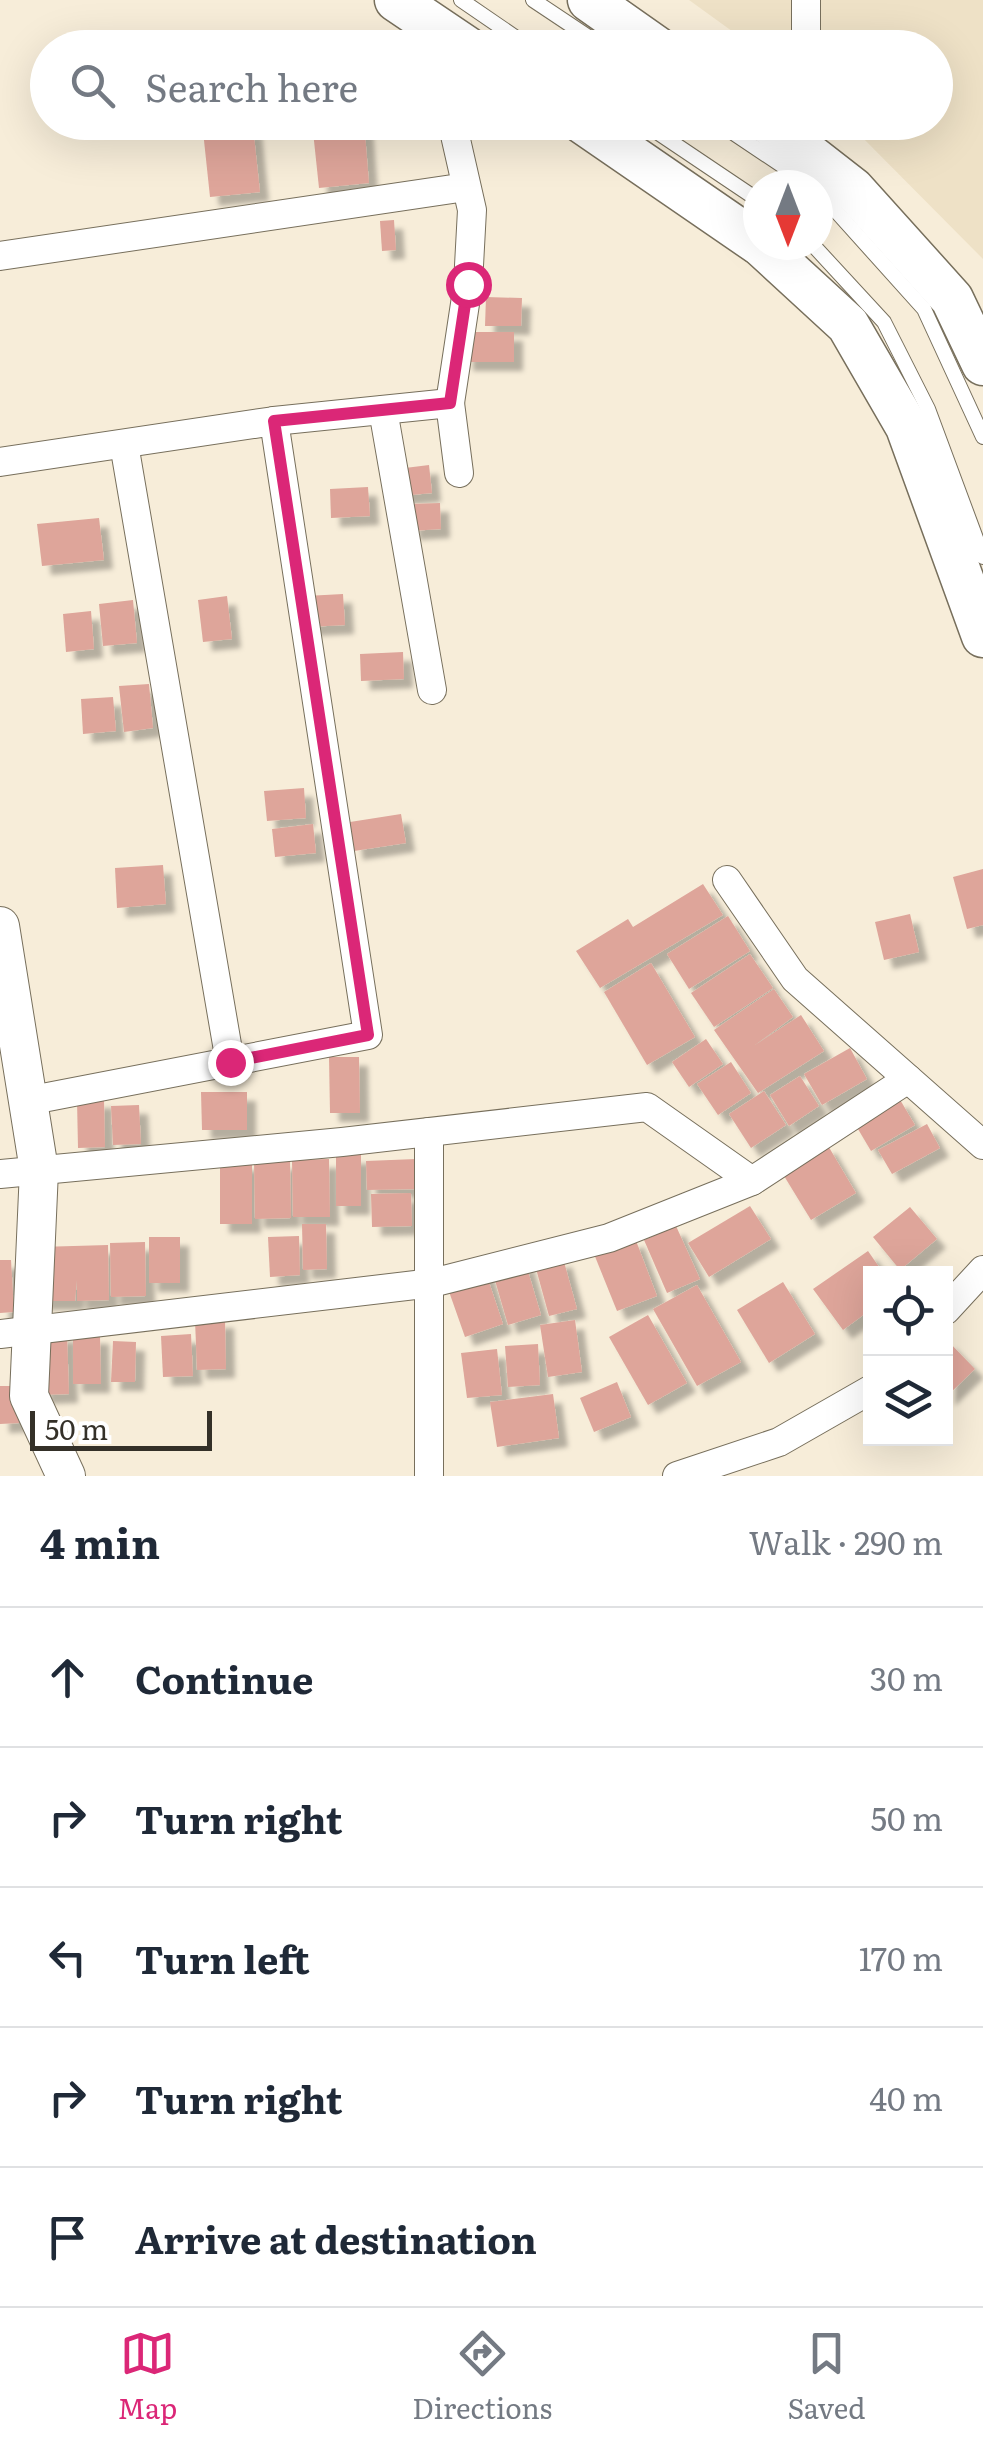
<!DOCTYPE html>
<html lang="en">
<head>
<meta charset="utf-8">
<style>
	body { margin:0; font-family:Literata,serif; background:#f2f2f3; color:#1f2937 }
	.controls { position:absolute; right:30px; bottom:30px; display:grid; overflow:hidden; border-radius:0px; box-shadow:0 10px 40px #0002 }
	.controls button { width:90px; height:90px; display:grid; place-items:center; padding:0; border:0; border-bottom:2px solid #e0e1e3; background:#fff; color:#1f2937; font:50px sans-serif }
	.compass { position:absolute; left:743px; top:170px; width:90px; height:90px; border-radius:50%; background:#fff; box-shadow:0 10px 40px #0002; rotate:180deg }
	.scale { position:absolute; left:30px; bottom:25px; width:182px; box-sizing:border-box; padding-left:10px; border:5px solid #343028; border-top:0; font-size:28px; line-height:35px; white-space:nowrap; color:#343028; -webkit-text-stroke:8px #fff; paint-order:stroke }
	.stop { position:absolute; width:30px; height:30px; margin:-22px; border:8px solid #db2777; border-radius:50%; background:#fff }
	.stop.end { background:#db2777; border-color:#fff; box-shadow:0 2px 10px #0008 }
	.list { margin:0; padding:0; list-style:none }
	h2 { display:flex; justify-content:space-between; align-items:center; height:130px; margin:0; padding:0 40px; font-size:42px }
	h2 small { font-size:32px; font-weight:400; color:#747a83 }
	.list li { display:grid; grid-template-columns:65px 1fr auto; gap:30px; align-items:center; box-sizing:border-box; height:140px; padding:0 40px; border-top:2px solid #e0e1e3 }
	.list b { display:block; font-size:38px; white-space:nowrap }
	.list em { font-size:32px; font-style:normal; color:#747a83 }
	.icon { flex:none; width:55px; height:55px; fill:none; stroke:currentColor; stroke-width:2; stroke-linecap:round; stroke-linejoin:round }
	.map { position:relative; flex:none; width:983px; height:1476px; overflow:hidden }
	.search { position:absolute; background:#fff; box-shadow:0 10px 40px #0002; left:30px; right:30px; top:30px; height:110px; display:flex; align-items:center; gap:25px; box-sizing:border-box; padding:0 35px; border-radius:55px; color:#747a83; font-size:38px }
	.sheet { height:830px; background:#fff }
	nav { display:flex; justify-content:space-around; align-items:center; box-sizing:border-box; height:140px; border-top:2px solid #e0e1e3; background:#fff; font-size:28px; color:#747a83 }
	nav a { display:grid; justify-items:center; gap:5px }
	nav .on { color:#db2777 }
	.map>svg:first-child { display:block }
	.built { fill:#eee1c6 }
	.building { fill:#dea59a; filter:url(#shadow) }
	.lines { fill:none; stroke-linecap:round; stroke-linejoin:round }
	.lane-casing { stroke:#776f5c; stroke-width:16 }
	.street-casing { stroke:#776f5c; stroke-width:30 }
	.secondary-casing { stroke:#776f5c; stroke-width:40 }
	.primary-casing { stroke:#776f5c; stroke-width:45 }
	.lane { stroke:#fff; stroke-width:14 }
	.street { stroke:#fff; stroke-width:28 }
	.secondary { stroke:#fff; stroke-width:38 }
	.primary { stroke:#fff; stroke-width:42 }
	.route { stroke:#db2777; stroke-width:12 }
</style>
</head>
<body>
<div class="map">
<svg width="983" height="1476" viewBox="0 0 983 1476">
	<defs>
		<filter id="shadow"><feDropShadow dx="9" dy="9" stdDeviation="2.5" flood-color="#0004"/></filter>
	</defs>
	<rect width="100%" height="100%" fill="#f7edd9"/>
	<path class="built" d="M689,0H983V259L848,123L936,122V48L754,47Z"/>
	<g class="building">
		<path d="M241,41V48H203L202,45Z"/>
		<path d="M312,122H364L369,183L319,188Z"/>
		<path d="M253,127L260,192L210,197L203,131Z"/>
		<path d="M394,220L396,250L382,251L380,221Z"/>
		<path d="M486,297L522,298L521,326H485Z"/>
		<rect x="464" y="332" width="50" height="30"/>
		<path d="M429,465L432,493L400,496L397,469Z"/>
		<path d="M368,487L370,516L331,518L330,489Z"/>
		<path d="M440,503L441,529L410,531L409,504Z"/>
		<path d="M99,518L104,560L42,566L37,524Z"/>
		<path d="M343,594L345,625L308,627L306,596Z"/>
		<path d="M227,596L232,639L203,642L198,600Z"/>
		<path d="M133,600L137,643L103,646L99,604Z"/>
		<path d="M91,611L94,649L66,652L63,614Z"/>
		<path d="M403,652L404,679L361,681L360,654Z"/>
		<path d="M149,684L153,728L124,732L119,686Z"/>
		<path d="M113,697L116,731L83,734L81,699Z"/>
		<path d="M304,788L306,818L267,821L264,791Z"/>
		<path d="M401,814L406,843L354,851L350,822Z"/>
		<path d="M313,824L316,853L275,857L272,829Z"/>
		<path d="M163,865L166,904L117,908L115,868Z"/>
		<path d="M983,869V925L967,929L953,877Z"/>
		<path d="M703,884L723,915L600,988L576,951L628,919L633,927Z"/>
		<path d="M910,914L919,952L884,960L875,922Z"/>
		<path d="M728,916L750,951L689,989L667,954Z"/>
		<path d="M750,954L773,988L714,1027L691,993Z"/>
		<path d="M651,963L695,1037L647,1065L604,992Z"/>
		<path d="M774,989L793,1017L755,1045L801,1015L824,1051L758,1093L714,1030Z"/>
		<path d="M706,1039L723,1064L689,1087L672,1062Z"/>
		<path d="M850,1048L867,1079L822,1105L804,1074Z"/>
		<path d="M329,1057H359L360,1113H330Z"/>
		<path d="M731,1062L751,1093L718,1115L697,1084Z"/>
		<path d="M800,1076L819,1106L789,1126L770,1095Z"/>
		<path d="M764,1091L786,1125L751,1148L729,1114Z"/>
		<path d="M201,1092H247V1130H202Z"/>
		<path d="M899,1098L915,1125L871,1151L855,1124Z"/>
		<path d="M104,1099L105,1147L78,1148L77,1100Z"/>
		<path d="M139,1105L141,1144L113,1145L111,1106Z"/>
		<path d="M927,1124L940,1148L892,1174L878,1150Z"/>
		<path d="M827,1144L856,1193L811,1220L781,1171Z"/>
		<rect x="336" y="1155" width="25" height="51"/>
		<path d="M329,1159L330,1217H293L292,1160Z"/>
		<path d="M416,1159L417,1189L367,1190L366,1161Z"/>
		<path d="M254,1161H290L291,1218L255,1219Z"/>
		<rect x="220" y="1162" width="32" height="62"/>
		<path d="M411,1193L412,1226L372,1227L371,1194Z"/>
		<path d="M750,1206L771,1239L709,1277L688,1243Z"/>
		<path d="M910,1207L937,1239L900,1270L873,1237Z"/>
		<path d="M302,1224H326L327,1269L303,1270Z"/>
		<path d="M676,1226L700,1279L667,1293L644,1240Z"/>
		<path d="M299,1236L300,1275L270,1277L268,1237Z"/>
		<rect x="149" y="1237" width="31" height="46"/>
		<path d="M635,1238L657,1296L617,1311L594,1254Z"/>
		<path d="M145,1242L146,1296L111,1297L110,1243Z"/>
		<path d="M108,1245L109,1300L77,1301V1280L75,1301H40L39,1247Z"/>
		<path d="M868,1251L884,1274H870V1310L843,1330L813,1289Z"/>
		<path d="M563,1258L577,1309L549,1316L535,1265Z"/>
		<path d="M0,1260H11L14,1312L0,1313Z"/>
		<path d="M525,1261L541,1315L508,1325L492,1270Z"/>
		<path d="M485,1270L503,1324L465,1337L446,1283Z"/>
		<path d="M783,1282L815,1334L769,1363L737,1310Z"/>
		<path d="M697,1285L741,1362L697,1386L653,1309Z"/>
		<path d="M648,1315L687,1383L648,1405L609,1337Z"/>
		<path d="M225,1319L226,1369L197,1370L195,1320Z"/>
		<path d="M575,1320L582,1372L548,1377L540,1325Z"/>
		<path d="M67,1333L69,1394L41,1395L39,1334Z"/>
		<path d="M191,1334L193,1376L163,1377L161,1336Z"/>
		<path d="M73,1335H100L101,1384H73Z"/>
		<path d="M946,1339L975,1369L946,1397Z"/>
		<path d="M113,1341L136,1342L135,1382H111Z"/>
		<path d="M538,1344L540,1385L508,1387L505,1346Z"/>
		<path d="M497,1349L502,1395L467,1398L461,1353Z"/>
		<path d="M617,1382L631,1417L594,1432L580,1398Z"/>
		<path d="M0,1386H18L19,1423L0,1424Z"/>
		<path d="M553,1394L559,1438L497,1447L490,1402Z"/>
	</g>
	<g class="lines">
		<g class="lane-casing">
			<g id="lane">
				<path d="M461,0L531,48"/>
				<path d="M533,0L605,48"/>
				<path d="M642,122L758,200"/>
				<path d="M717,122L811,185"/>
				<path d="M818,191L924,309L983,437"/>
				<path d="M813,245L884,322L928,409L983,557"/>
			</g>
		</g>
		<g class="street-casing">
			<g id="street">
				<path d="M806,0V48"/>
				<path d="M0,256L466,187"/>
				<path d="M450,403L468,284L472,210L452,122"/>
				<path d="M383,410L432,690"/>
				<path d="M274,421L450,403L459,473"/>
				<path d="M124,444L230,1062"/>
				<path d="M0,462L274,421L368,1035L27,1101"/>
				<path d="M727,880L795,979L983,1145"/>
				<path d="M429,1132V1476"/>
				<path d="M0,1174L342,1142L647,1107L752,1181"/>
				<path d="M946,1310L983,1270"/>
				<path d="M0,1334L432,1283L609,1238L752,1181L908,1079"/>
				<path d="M677,1476L779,1442L870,1390"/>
			</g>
		</g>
		<g class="secondary-casing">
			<path id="secondary" d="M0,926L39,1170L29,1396L66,1476"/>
		</g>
		<g class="primary-casing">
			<g id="primary">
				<path d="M396,0L467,48"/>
				<path d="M589,0L657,48"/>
				<path d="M582,122L758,243"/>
				<path d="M767,122L853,189L952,299L983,364"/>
				<path d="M761,245L848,325L907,427L983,636"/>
			</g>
		</g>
		<use href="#lane" class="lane"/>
		<use href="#street" class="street"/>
		<use href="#secondary" class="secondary"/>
		<use href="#primary" class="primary"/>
	</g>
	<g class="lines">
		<path class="route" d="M230,1062L368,1035L274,421L450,403L468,284"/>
	</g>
</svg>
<div class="controls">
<button><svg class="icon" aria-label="locate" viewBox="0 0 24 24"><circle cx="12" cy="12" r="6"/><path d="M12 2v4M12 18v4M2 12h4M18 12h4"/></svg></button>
<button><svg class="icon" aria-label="layers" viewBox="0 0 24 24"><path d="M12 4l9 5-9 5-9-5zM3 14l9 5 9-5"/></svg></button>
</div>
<svg class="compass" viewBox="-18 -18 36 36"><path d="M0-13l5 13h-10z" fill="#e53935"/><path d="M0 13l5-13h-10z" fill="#747a83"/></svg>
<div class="scale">50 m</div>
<div class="stop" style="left:468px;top:284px"></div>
<div class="stop end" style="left:230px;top:1062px"></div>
<div class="search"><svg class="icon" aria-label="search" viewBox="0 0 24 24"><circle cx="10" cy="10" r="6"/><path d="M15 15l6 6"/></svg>Search here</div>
</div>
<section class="sheet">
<h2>4 min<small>Walk · 290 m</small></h2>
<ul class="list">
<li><svg class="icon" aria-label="ahead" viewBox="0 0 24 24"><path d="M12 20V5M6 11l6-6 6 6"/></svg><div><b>Continue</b></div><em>30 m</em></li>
<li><svg class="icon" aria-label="right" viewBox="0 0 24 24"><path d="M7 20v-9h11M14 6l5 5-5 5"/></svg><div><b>Turn right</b></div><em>50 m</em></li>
<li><svg class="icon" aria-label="left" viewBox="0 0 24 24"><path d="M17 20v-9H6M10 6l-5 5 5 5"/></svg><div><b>Turn left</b></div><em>170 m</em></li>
<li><svg class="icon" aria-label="right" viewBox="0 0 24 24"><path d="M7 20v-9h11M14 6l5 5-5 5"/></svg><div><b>Turn right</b></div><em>40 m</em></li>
<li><svg class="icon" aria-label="arrive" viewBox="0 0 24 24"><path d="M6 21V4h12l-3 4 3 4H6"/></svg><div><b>Arrive at destination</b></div></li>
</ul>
</section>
<nav>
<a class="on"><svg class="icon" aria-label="map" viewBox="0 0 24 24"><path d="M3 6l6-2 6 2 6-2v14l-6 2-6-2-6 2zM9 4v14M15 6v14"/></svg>Map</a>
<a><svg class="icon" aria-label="directions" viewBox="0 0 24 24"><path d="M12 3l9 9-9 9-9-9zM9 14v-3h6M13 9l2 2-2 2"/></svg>Directions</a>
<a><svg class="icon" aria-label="saved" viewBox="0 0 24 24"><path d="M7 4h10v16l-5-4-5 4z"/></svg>Saved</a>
</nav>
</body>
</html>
